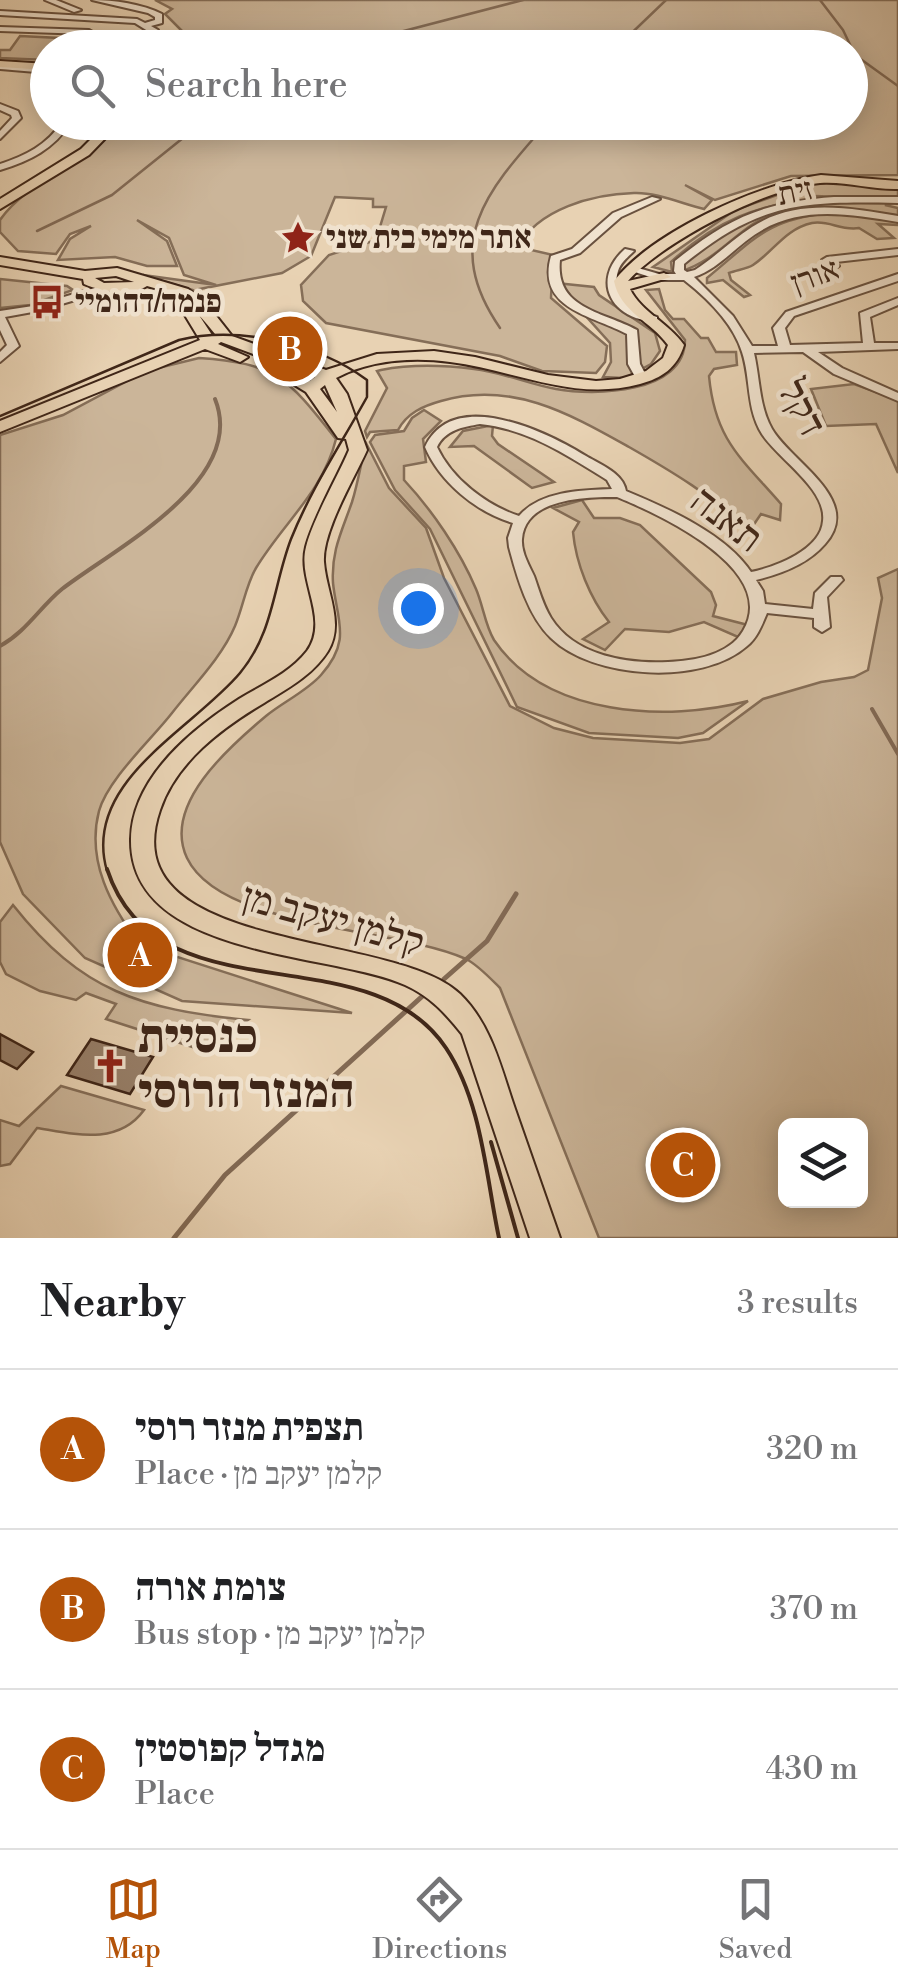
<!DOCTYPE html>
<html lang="en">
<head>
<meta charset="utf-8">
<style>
	body { margin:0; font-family:"Libre Bodoni","Frank Ruhl Libre",serif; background:#f6f6f6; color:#202124 }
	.controls { position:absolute; right:30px; bottom:30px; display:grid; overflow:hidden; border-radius:15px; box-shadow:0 5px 25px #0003 }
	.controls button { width:90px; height:90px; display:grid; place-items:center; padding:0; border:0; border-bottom:2px solid #e0e0e0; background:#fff; color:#202124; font:50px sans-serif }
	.you { position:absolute; left:418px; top:608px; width:35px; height:35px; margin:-25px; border:8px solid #fff; border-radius:50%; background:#1a73e8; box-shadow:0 0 0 15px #1a73e833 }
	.badge { display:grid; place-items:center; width:65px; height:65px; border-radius:50%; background:#b45309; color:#fff; font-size:32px; font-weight:700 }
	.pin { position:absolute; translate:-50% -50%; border:5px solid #fff; box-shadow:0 2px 10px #0006 }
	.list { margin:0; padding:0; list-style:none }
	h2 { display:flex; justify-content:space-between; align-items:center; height:130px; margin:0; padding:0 40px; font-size:42px }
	h2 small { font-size:32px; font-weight:400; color:#757577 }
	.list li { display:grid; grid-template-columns:65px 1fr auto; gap:30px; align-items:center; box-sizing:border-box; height:160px; padding:0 40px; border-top:2px solid #e0e0e0 }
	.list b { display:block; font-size:38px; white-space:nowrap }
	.list p { margin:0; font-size:32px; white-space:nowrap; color:#757577 }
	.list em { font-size:32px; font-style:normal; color:#757577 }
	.icon { flex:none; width:55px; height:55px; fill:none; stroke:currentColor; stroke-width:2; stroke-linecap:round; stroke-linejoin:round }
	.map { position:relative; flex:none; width:898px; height:1238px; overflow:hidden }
	.search { position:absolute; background:#fff; box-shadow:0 5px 25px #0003; left:30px; right:30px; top:30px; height:110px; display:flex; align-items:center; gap:25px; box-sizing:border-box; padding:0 35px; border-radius:55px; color:#757577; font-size:38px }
	.sheet { height:610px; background:#fff }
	nav { display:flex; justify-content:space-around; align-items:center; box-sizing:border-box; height:140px; border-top:2px solid #e0e0e0; background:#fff; font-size:28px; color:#757577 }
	nav a { display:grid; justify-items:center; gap:5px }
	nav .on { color:#b45309 }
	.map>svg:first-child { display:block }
	.green { fill:#cbb599; stroke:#856e58; stroke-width:2.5; fill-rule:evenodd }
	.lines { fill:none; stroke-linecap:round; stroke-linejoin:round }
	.stream-far2 { stroke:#826a55; stroke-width:2.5 }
	.stream-far1 { stroke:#826a55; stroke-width:4 }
	.stream { stroke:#826a55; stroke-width:5 }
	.building { fill:#977f69; stroke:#3f2618; stroke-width:2.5 }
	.minor-casing { stroke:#69513f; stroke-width:4 }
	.major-casing { stroke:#3f2618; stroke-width:4 }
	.minor { fill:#f0e2ce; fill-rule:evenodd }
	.major { fill:#e8d2b3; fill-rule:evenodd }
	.tram-far1 { stroke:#3f2618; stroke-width:2.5 }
	.tram { stroke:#3f2618; stroke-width:4 }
	.labels { text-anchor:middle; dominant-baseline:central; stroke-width:9; stroke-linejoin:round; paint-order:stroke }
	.far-street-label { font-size:32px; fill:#3f2618; stroke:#f0e2ce }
	.far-poi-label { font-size:32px; font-weight:bold; fill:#3f2618; stroke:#f0e2ce; text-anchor:start }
	.street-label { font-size:40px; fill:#3f2618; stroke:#f0e2ce }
	.near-poi-label { font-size:48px; font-weight:bold; fill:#3f2618; stroke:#f0e2ce; text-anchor:start }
</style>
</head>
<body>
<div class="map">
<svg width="898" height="1238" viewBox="0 0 898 1238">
	<rect width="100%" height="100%" fill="#e8d2b3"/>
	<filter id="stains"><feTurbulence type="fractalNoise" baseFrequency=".002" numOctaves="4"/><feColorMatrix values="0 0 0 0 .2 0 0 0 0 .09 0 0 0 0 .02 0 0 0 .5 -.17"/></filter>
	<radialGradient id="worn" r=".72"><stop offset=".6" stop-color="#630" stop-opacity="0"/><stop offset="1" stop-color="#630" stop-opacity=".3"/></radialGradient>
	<g class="green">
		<path d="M155,0H898V175L791,176L715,200L685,185L712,200L704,209C683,204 656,192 634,193C593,194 538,209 518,247L553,255L551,298L607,346L605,362L596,373L542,371L500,356L326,323L303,301L301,285L329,255L376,240L386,207H373V199L335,197L311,256L282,273L200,289L215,313L193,290L143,275L216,285L184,275L169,238L137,220L167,241L177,266H147L115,257L58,260L70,239L91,226L70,234L56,254L18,251L0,232V220C30,177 90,165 119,123L850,122V48L182,47L185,34L165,14L172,9Z"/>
		<path d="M20,36L80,39L74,47L48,48L47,60L0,58V50H10Z"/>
		<path d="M819,180L898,187V199L817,196L819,199C759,203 715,221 671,262L672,272L653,267L735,210Z"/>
		<path d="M896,202L885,205L898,208V217C850,210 797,197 753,224C729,240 711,262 682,271L681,265L741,220L803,203Z"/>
		<path d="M833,212L898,221V225L878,224L894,238L877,239L859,228C840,231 830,220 812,223C785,229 774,251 753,265C747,269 736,270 729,273L731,280L750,295L744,297L723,280L707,283V278C757,237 765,220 833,212Z"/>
		<path d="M0,279L67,286L73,290L30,305L0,308Z"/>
		<path d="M556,283L594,287L599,295L655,333L660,351L651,364L631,375L645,379L603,377L611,362L610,343Z"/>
		<path d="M659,289L665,310L673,319H684L701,338H708L716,352H736L737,365L714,369L709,376C715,440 741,458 781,504L780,520L761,514L750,530C712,496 673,472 629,447C570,414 511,380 441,401C423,406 407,413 398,430L370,432L367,437L365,431L387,388L377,371L381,370C412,364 443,365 474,369C502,372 528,384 556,389C594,396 685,394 685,340L646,290Z"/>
		<path d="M199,358C278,363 289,380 336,439C323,492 283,523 256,568C246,585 243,607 235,626C222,657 193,686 172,713C151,740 108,779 99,811C86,861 111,906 140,945L352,1013L182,1001L85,958L23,894L0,842V435L63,415L146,371Z"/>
		<path d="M854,384L898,400V473L876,424L826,426L811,389Z"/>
		<path d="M424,410L441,421L423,439L426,462L404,466V480C432,510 460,551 476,589C483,605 485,625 494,640C546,717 667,722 748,701L703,733L678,738L589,733L517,707L430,529L395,490L370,442L375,435L404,431L412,418Z"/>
		<path d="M493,425L492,436L498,444L554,482L532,488L474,446L450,447L463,431Z"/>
		<path d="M366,443L389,488L426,528L444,578L510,706L554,728L593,738L680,743L709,739L763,699L821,682L854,677L868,670L882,598L878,578L898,569V1238H599L500,988C490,978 478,965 466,959C395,927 221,929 187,858C162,805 229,747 266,716C283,702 307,691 321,675C352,640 337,621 333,583C331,551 342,531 352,502C358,483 361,463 366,443ZM786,1126H860V1200H786Z"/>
		<path d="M582,500L594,518H620L640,525L711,592L716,605L713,616L748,625L738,637L704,622L669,632L625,629L605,650L583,639L609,622C590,598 576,564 573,532L579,522L553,508Z"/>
		<path d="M13,905C82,992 140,1009 248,1020L205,1051L106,1019L116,1004L86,993L76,1000L40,991L6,974L0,962V922Z"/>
		<path d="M61,1086L144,1110C118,1146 74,1134 37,1128L10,1164L0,1166V1120L19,1126Z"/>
	</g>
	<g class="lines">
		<g class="stream-far2">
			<path d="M820,0L843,30L855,55L898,86"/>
			<path d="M365,48L396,33L523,0"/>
			<path d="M616,48L666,0"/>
			<path d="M37,231L112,195L183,138L210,122"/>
			<path d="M500,328C440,241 488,190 548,122"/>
		</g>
		<g class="stream-far1">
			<path d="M0,646C26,632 40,607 62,589C115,548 248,481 215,399"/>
			<path d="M872,709L898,754"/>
		</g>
		<g class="stream">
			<path d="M444,979L487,941L516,894"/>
			<path d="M174,1238L225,1175L427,992"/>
		</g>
	</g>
	<g class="building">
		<path d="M0,1034L33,1052L17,1069L0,1060Z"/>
		<path d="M91,1039L153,1057L130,1094L67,1075Z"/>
	</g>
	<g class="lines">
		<g class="minor-casing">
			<g id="minor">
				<path d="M45,0H56L81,10L74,12Z"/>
				<path d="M92,0C114,0 142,4 162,14V23L151,26L158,30L161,40L155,48H147L153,40L151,33L135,23L0,15V11L137,19L145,23L155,20V17L148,13Z"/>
				<path d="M0,27L89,30L103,38L98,48H90L95,39L87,34L0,31Z"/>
				<path d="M0,65L48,68V73L0,69Z"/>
				<path d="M0,104L18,111L21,118L0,139V131L12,118L11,115L0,110Z"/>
				<path d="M62,122H71C54,149 30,161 0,170V164C25,156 47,145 62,122Z"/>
				<path d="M652,197L660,199L621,217L580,253L560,260C555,309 602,311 637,330L640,364L648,379L642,383L638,382L628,364L627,334C592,315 536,309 551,256L572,249L613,213Z"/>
				<path d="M834,197H898V203C803,201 760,202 684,264V270L687,272L695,270C715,257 732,240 752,227C797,198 849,208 898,216V222C843,213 792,204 746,241C729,254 715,270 694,277L733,316L752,346H778L773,328L786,312L898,274V281L794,316L785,328L790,345L863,343L860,313L898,298V305L870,317L874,343H898V349L818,352L842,368L898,393V401L834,374L803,352L754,353C760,379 759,406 772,429C792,463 864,500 825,544C808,564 781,574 756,580L763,591L765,604L813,609L815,593L831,577H841L843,580L827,597L830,627L822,632L814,627V618L767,613C762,625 757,638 747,646C702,686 593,679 551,638C528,616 517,577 509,547L508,538L513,523C476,512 440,482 425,447C453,386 547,432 586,456C601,465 623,473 626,491C667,508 726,534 751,572C775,567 821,550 823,521C827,489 778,459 762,434C746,408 751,379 742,352C733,323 707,298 684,280H659L626,269L631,266L659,274H676L674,271L675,261C729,217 765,202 834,197ZM480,424C528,429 567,455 607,480L612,489C582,490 540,491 519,516C486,505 452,479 437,447C445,430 463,427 480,424ZM617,497C661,515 780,570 743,631C729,655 694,661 668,662C627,664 575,656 551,618C543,605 539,590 534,576C529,565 521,552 522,539C525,498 586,497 617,497Z"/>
				<path d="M625,249L634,251C628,257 621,262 618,271C610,297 636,312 657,317V321C613,322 589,281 625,249Z"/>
				<path d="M898,249V255L836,262L839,266L834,269L822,260L827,257Z"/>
				<path d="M105,285L109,286V290L38,311L5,317L19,346L0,362V352L7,345L0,330V311L33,306Z"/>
			</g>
		</g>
		<g class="major-casing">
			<g id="major">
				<path d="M0,61L48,64V70L0,67Z"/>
				<path d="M108,122H121L89,155L0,209V199L81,149Z"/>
				<path d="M821,175L898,181V189C872,190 846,181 820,183C768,187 662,242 628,281L664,273L671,277L630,289C641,312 669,323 684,345C677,368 662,378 640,384C573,402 515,370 450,362C412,357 370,360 336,378L347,394L367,450C354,479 322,532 324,562C326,592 345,623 328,651C313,675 287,689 264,703C222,728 176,762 160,810C110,955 395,930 460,994C492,1025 501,1069 515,1109C530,1152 545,1195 560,1238H530L462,1034C446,1014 430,996 405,985C330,952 129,958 131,839C132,778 192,729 239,699C262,685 290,673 307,651C330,619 297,581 306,547C313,519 337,478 349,450L346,439L338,438L306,392L265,367L273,362L310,381L315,377L221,342L218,344L248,357L240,362L205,349L0,432V421L200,340L183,312L185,309H195L212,335L215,334C192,305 182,296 147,286C131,296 102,292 84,284L83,279L0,265V257L85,271L117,268L188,289L206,303L232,336L326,370L377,354L434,351L475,357L548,375L596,381L620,379L646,371L663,358L668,345C651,321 620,312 614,281C652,232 760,183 821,175ZM116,276L134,282L104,283L95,278ZM325,385L337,412L320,389Z"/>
			</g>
		</g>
		<use href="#minor" class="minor"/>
		<use href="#major" class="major"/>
		<path class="tram-far1" d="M0,416L179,340C238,325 319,344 367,380V397C341,444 311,489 291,539C273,586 274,632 240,673C192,730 81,782 107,871"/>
		<g class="tram">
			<path d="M107,869C157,1022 368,931 446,1048C482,1102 486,1177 499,1238"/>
			<path d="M491,1142L518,1238"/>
		</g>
	</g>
	<defs>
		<g id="sight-bare" transform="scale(2.7)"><path d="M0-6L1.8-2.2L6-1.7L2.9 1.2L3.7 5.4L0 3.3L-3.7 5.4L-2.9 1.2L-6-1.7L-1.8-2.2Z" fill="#8f2418" stroke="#f0e2ce" stroke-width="2.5" paint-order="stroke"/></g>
		<g id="bus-bare" transform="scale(2.7)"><path d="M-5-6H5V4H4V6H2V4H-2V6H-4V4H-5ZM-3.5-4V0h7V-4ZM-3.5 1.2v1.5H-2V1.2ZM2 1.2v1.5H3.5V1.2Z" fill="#8f2418" stroke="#f0e2ce" stroke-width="2.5" paint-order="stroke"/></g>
		<g id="church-bare" transform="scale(2.7)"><path d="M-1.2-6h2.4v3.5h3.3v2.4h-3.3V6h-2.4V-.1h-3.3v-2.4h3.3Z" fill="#8f2418" stroke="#f0e2ce" stroke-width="2.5" paint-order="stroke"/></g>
	</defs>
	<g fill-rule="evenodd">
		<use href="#sight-bare" x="298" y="238"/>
		<use href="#bus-bare" x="47" y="302"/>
		<use href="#church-bare" x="110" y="1066"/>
	</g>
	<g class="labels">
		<g class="far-street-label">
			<text transform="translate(795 192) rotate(-11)">זית</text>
			<text transform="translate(815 276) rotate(-20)">אורן</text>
		</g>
		<g class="far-poi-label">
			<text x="326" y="238">אתר מימי בית שני</text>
			<text x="75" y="302">פנמה/דהומיי</text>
		</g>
		<g class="street-label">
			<text transform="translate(801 408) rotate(62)">דקל</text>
			<text transform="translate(726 520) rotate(38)">תאנה</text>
			<text transform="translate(333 921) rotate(15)">קלמן יעקב מן</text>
		</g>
		<g class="near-poi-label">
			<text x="138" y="1038">כנסיית<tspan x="138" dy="55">המנזר הרוסי</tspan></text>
		</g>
	</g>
	<rect width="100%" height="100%" filter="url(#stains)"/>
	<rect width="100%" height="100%" fill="url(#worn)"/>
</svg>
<div class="controls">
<button><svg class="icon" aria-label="layers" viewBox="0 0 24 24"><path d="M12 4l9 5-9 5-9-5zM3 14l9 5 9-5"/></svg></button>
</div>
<div class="you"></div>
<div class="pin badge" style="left:140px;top:955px">A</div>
<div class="pin badge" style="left:290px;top:349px">B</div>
<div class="pin badge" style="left:683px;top:1165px">C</div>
<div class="search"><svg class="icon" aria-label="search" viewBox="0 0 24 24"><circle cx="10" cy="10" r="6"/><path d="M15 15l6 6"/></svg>Search here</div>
</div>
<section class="sheet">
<h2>Nearby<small>3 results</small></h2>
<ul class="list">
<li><span class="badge">A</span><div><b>תצפית מנזר רוסי</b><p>Place · קלמן יעקב מן</p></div><em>320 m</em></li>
<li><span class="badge">B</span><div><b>צומת אורה</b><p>Bus stop · קלמן יעקב מן</p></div><em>370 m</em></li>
<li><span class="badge">C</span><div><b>מגדל קפוסטין</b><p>Place</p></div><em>430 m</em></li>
</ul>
</section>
<nav>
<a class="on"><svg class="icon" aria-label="map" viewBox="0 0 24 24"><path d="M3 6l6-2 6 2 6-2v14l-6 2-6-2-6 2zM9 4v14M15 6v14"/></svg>Map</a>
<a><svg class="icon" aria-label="directions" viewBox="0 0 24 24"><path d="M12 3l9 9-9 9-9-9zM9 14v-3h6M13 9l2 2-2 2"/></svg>Directions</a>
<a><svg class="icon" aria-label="saved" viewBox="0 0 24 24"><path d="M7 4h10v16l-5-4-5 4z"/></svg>Saved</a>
</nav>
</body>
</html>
